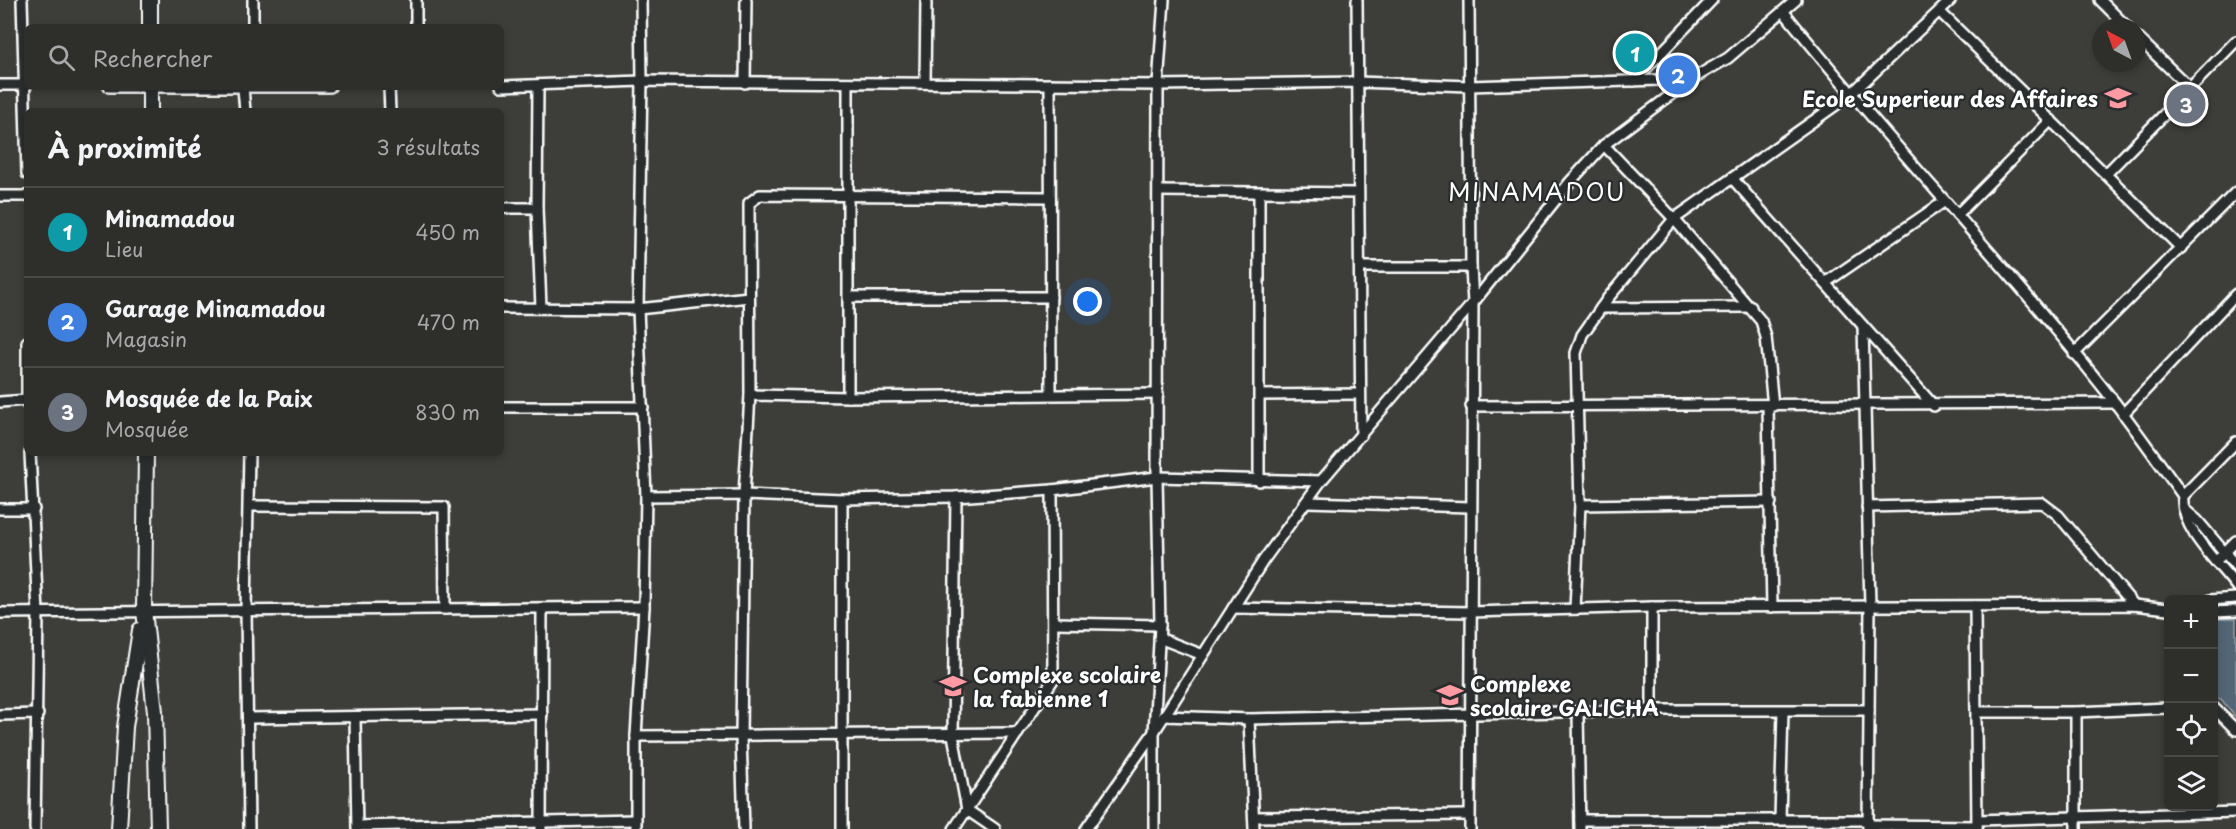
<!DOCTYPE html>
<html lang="fr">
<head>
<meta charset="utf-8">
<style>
	body { margin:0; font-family:"Playpen Sans",sans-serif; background:#363633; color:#f1f3f6 }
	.controls { position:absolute; right:18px; bottom:18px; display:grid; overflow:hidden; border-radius:9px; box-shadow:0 3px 9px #0003 }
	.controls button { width:54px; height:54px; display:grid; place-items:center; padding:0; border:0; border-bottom:2px solid #494a47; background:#2e2e2b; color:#f1f3f6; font:30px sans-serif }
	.compass { position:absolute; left:2092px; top:18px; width:54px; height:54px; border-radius:50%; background:#2e2e2b; box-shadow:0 3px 9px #0003; rotate:319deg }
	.you { position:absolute; left:1088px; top:302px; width:21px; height:21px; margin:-15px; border:4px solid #fff; border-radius:50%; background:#1a73e8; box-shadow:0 0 0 9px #1a73e833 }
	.badge { display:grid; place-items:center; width:39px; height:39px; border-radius:50%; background:#d6ab8b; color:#fff; font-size:20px; font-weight:700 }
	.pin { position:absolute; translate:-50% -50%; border:3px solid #fff; box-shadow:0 2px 6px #0006 }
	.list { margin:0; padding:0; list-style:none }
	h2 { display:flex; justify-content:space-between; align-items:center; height:78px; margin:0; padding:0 24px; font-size:26px }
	h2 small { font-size:20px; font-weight:400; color:#a7a8a9 }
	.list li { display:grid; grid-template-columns:39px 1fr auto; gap:18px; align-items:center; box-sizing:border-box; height:90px; padding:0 24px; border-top:2px solid #494a47 }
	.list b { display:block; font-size:22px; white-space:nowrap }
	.list p { margin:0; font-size:20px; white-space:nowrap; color:#a7a8a9 }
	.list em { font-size:20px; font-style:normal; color:#a7a8a9 }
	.icon { flex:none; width:33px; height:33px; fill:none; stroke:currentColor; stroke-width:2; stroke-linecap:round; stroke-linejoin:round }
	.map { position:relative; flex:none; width:2236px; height:829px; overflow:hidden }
	.search { position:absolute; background:#2e2e2b; box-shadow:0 3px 9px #0003; left:24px; top:24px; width:480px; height:66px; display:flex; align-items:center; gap:15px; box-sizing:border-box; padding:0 21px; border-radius:9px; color:#a7a8a9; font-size:22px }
	.panel { position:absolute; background:#2e2e2b; box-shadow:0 3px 9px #0003; left:24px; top:108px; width:480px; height:348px; border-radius:9px }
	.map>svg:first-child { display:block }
	.water { fill:#526675; stroke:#97a3ac; stroke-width:1.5 }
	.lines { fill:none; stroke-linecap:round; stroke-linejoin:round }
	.street-casing { stroke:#fff; stroke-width:14 }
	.secondary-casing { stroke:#fff; stroke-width:18 }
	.street { stroke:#2a2d2e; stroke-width:9 }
	.secondary { stroke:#2a2d2e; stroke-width:14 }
	.labels { text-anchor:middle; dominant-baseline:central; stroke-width:4.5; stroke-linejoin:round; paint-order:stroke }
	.poi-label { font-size:21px; font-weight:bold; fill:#fff; stroke:#2a2d2e; text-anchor:start }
	.quarter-label { font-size:24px; letter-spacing:1.5px; fill:#fff; stroke:#2a2d2e }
</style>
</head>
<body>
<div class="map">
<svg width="2236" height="829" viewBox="0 0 2236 829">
	<rect width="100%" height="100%" fill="#3d3d39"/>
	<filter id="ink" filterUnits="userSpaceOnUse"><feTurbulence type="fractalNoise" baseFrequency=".0167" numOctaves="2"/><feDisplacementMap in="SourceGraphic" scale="12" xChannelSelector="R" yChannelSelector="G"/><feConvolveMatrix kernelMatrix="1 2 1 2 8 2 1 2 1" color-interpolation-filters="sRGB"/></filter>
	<g filter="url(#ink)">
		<path class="water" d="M2214,619H2236V718L2221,699H2214Z"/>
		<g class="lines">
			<g class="street-casing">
				<g id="street">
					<path d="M22,0L27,174"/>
					<path d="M253,0V27"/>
					<path d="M1357,0L1361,435"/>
					<path d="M1469,0L1471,267L1473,303L1470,829"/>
					<path d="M2100,0L2127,27"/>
					<path d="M1784,12C1891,146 2011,269 2116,404C2139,434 2161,465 2183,496C2180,529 2217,561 2236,586"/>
					<path d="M1940,12L2181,248"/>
					<path d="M416,27V0"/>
					<path d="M2137,37L2190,88"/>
					<path d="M1634,81L1712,0"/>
					<path d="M745,83L746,0"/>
					<path d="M925,83L926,0"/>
					<path d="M1050,84L1051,394"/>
					<path d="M0,85H27"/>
					<path d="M501,86L642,81L1158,85L1357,82L1469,86L1692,79"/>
					<path d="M109,87H330"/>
					<path d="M389,87L390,111"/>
					<path d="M538,87L537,208L541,308"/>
					<path d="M243,88L245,111"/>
					<path d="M1604,145L1674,219L1761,321L1766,337L1773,406"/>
					<path d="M2106,174L2236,41"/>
					<path d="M1732,178L1934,406"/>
					<path d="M1159,191L1358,193"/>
					<path d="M0,196H27"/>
					<path d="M501,208H537"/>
					<path d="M1957,215L2051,120"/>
					<path d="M1360,267H1471"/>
					<path d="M1825,283L1945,201"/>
					<path d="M850,297H1051"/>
					<path d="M501,308L638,309L749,297"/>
					<path d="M1601,308L1751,307"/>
					<path d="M1863,326L1870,606L1868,829"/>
					<path d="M27,342V404"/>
					<path d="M2074,354L2236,192"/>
					<path d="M750,395L848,397L1158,394"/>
					<path d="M1261,395L1360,394"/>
					<path d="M848,397V83"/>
					<path d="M0,402L27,400"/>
					<path d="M1471,406L2115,403"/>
					<path d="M1768,406L1772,607"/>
					<path d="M501,407H643"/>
					<path d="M2123,414L2236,294"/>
					<path d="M30,453L38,613L35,829"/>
					<path d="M1259,481V193"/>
					<path d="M646,496L744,495L842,499L956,497L1052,490L1157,477L1321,481"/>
					<path d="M2183,496L2236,442"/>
					<path d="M956,497L953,735L967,810L995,829"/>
					<path d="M1307,502L1470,507"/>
					<path d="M1580,505L1771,502"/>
					<path d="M249,506L444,507L445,609"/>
					<path d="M1867,507L2042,503L2058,515L2134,605"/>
					<path d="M0,509H34"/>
					<path d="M2184,509L2197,520L2236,566"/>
					<path d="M2220,557L2236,541"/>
					<path d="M2210,600L2236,598"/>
					<path d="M1975,606L1977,829"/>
					<path d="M1652,607V710"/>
					<path d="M1233,608L1470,612L1652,607L2134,605L2168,609"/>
					<path d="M1575,609L1580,505L1576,353L1582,335L1608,298L1674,219L1850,95L1951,0"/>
					<path d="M2214,612L2236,611"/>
					<path d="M0,613L644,607"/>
					<path d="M1055,623L1160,625"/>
					<path d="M1159,638L1203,655"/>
					<path d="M2214,708L2236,730"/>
					<path d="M1977,712H2076L2168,708"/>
					<path d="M1578,713L1580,829"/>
					<path d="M0,715L38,714"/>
					<path d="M1164,716L1249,719L1652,710H1869"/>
					<path d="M355,717L357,829"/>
					<path d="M249,718L542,714"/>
					<path d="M1249,719L1254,829"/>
					<path d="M636,736L1018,733"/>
					<path d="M1254,817L1469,815"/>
					<path d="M1780,819L1783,711"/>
					<path d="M1580,820H1868"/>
					<path d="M1978,820L2236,812"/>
					<path d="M1868,825L1977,826"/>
					<path d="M357,826L635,820"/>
					<path d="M249,829L246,610L249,453"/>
					<path d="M541,829L542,609"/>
					<path d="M636,829V736L644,607L646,496L638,309L642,81L641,0"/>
					<path d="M744,829L741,737L744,495L750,395L749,203L760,195L1049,197"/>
					<path d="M842,829V499"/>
					<path d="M954,829L1053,680L1052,490"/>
					<path d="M1086,829L1154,732L1263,561L1321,481L1473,303L1570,182L1604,145L1692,79L1728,58L1796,0"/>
					<path d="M1154,829V732L1160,625L1157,477L1158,85L1164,0"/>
					<path d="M2076,829V712"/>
				</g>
			</g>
			<g class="secondary-casing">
				<g id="secondary">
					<path d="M150,0V27"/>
					<path d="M150,87V111"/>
					<path d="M146,453L144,610L155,712L158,829"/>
					<path d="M119,829L125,727L140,630"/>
				</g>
			</g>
			<use href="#street" class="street"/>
			<use href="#secondary" class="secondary"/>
		</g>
	</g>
	<defs>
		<g id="university-bare" transform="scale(2.07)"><path d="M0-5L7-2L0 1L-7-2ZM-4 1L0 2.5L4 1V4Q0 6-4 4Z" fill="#ff9aa2" stroke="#2a2d2e" stroke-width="2.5" paint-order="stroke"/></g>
		<g id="school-bare" transform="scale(2.07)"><path d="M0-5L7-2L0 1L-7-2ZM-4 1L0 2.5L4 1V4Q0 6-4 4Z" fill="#ff9aa2" stroke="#2a2d2e" stroke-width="2.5" paint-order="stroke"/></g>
	</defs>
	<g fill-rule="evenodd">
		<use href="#university-bare" x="2118" y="98"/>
		<use href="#school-bare" x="953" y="686"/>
		<use href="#school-bare" x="1450" y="695"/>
	</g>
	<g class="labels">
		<g class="poi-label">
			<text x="2098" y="98" text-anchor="end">Ecole Superieur des Affaires</text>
			<text x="973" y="674">Complexe scolaire<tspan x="973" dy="24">la fabienne 1</tspan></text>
			<text x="1470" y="683">Complexe<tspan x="1470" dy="24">scolaire GALICHA</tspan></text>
		</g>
		<g class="quarter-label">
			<text x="1537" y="191">MINAMADOU</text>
		</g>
	</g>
</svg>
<div class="controls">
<button>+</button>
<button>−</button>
<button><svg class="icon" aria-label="locate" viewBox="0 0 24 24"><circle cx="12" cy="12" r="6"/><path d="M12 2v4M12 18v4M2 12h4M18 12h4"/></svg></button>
<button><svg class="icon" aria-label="layers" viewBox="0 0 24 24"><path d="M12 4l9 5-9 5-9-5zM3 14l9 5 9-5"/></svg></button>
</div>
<svg class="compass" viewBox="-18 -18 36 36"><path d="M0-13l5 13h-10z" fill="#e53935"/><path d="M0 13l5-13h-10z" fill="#a7a8a9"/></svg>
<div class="you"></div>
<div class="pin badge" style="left:1635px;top:53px;background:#0f9aa8">1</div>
<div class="pin badge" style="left:1678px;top:75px;background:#3f7fe0">2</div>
<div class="pin badge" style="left:2186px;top:104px;background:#6b7280">3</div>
<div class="search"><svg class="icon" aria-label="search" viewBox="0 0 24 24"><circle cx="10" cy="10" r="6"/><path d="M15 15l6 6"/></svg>Rechercher</div>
<section class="panel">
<h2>À proximité<small>3 résultats</small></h2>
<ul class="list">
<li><span class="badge" style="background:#0f9aa8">1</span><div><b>Minamadou</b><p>Lieu</p></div><em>450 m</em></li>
<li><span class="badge" style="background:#3f7fe0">2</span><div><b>Garage Minamadou</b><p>Magasin</p></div><em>470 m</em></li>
<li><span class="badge" style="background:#6b7280">3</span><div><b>Mosquée de la Paix</b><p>Mosquée</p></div><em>830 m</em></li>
</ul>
</section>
</div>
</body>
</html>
